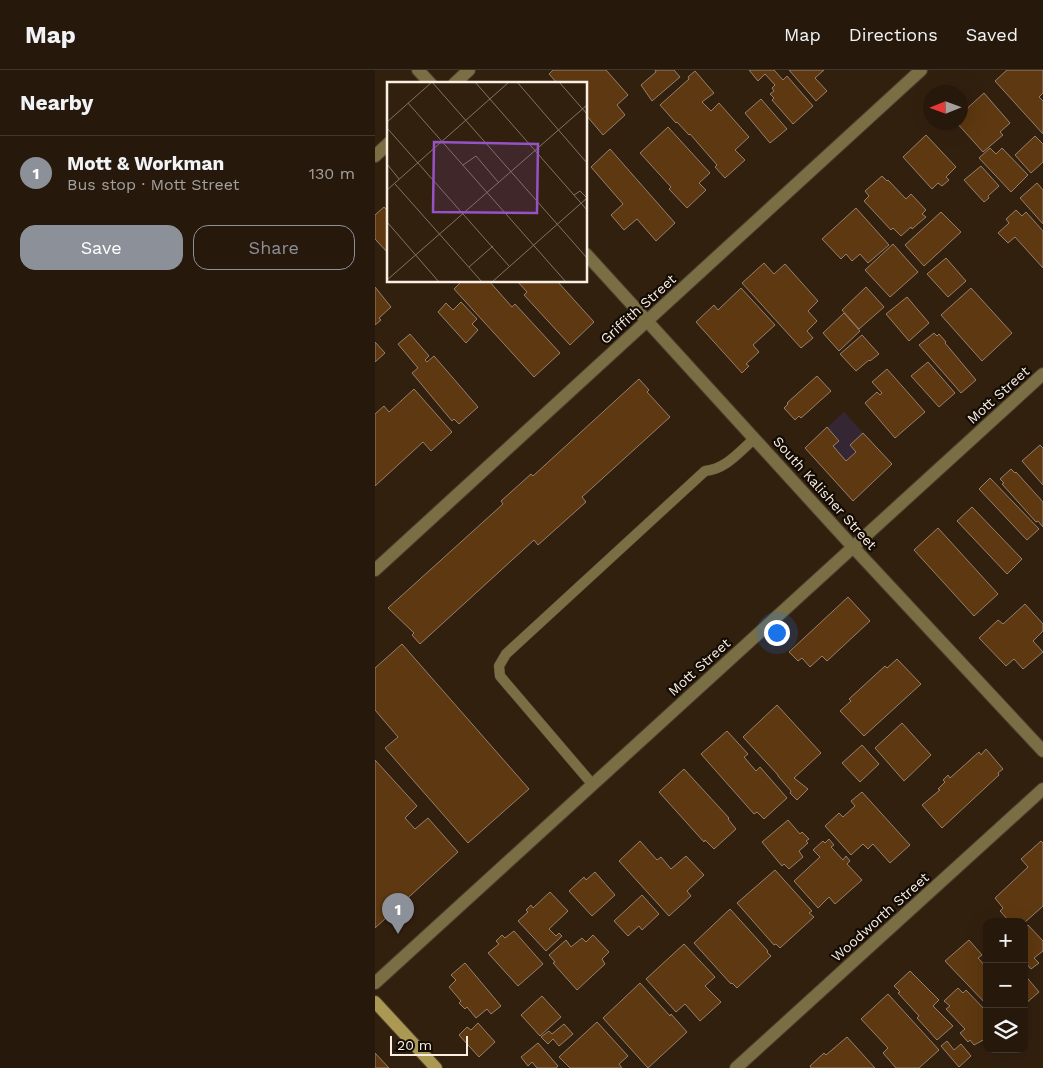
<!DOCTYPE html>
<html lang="en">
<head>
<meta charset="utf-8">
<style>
	body { margin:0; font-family:"Work Sans",sans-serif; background:#322519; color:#f1f3f6 }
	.controls { position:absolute; right:15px; bottom:15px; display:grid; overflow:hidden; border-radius:10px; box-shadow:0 5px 20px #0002 }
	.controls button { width:45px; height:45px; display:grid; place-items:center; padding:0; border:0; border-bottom:1px solid #42372c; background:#26180b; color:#f1f3f6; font:25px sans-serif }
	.compass { position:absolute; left:548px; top:15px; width:45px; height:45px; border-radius:50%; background:#26180b; box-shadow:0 5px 20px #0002; rotate:269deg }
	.scale { position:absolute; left:15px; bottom:12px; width:78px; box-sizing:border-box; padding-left:5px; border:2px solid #fbefe4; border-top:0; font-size:14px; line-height:18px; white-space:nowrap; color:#fbefe4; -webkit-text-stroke:4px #130c05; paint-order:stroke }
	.you { position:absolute; left:401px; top:562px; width:18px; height:18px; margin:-12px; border:4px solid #fff; border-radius:50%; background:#1a73e8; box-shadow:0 0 0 8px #1a73e833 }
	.badge { display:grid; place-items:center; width:32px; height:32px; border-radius:50%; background:#8c9099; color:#fff; font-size:16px; font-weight:700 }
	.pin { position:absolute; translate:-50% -41px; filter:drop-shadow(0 1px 2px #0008) }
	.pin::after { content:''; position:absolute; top:26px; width:18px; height:15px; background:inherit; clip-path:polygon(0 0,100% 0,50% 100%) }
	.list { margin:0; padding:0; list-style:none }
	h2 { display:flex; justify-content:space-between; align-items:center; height:65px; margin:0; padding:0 20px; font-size:21px }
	h2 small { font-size:16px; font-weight:400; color:#a4a09d }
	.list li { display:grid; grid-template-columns:32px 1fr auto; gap:15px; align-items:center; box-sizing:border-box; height:75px; padding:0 20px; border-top:1px solid #42372c }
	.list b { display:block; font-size:19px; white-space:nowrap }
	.list p { margin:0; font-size:16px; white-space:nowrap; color:#a4a09d }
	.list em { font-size:16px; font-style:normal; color:#a4a09d }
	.actions { display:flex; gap:10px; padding:15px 20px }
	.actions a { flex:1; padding:11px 0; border:1px solid #8c9099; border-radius:15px; text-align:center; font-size:18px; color:#8c9099 }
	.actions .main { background:#8c9099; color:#fff }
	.icon { flex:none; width:28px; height:28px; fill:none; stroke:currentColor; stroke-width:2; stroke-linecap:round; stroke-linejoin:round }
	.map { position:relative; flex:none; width:668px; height:998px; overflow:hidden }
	header { display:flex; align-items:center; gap:30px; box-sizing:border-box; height:70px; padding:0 25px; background:#26180b; border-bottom:1px solid #42372c }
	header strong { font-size:24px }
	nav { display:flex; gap:28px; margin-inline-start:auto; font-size:18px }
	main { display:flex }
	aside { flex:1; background:#26180b }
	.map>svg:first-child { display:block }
	.commercial { fill:#342633 }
	.building { fill:#5e3810; stroke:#96806d }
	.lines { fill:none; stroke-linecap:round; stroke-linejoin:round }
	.lane-casing { stroke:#4e3d2d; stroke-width:11 }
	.street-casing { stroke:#4e3d2d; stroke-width:14 }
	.secondary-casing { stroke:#4e3d2d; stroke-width:14 }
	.lane { stroke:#7a6e45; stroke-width:10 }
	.street { stroke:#7a6e45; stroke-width:12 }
	.secondary { stroke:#ab9853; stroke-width:12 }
	.labels { text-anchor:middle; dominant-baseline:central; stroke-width:4.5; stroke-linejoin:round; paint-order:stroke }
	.street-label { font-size:14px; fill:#fbefe4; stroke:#130c05 }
	.inset-road { fill:none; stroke:#827364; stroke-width:1 }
	.view { fill:#9553c6; fill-opacity:0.15; stroke:#9553c6; stroke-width:2.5 }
	.inset-edge { fill:none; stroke:#fbefe4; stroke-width:2.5 }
</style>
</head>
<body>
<header>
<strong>Map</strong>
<nav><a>Map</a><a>Directions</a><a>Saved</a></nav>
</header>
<main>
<aside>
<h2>Nearby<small></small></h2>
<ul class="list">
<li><span class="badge">1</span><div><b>Mott &amp; Workman</b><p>Bus stop · Mott Street</p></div><em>130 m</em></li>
</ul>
<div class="actions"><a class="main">Save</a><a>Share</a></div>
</aside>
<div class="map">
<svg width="668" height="998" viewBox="0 0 668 998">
	<rect width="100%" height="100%" fill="#32200f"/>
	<path class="commercial" d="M469,342L517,394L478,431L430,378Z"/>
	<g class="building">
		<path d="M178,0H231L253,25L242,35L250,45L228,65L211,45V14H183L174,4Z"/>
		<path d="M280,0H299L305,7L277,31L266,15L281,2Z"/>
		<path d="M374,0H399L408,10L412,6L438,36L418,54L397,30L399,28L395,24L399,21L397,18L400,15L390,4L383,11Z"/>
		<path d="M414,0H449L440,8L452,21L441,31Z"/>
		<path d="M632,0H668V23L664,27L668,31V64L620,11Z"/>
		<path d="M320,1L339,23L327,32L336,41L344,33L374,67L360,80L370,90L350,108L340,97L342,95L315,64L314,65L302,52L301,53L285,35L314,9L313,7Z"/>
		<path d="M609,23L635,53L625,62L628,65L608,82L581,52H586V44Z"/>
		<path d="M386,29L412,59L395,73L370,43Z"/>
		<path d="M293,57L335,103L324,113L331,120L312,138L294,119L296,117L265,83Z"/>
		<path d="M551,65L581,97L571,107L574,110L567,116L563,113L557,119L528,87Z"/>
		<path d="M660,66L668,74V92L656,103L640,85Z"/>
		<path d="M615,78L621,84L627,78L653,105L636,122L604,88Z"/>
		<path d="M235,79L300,153L281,171L262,149L249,160L236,145L248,134L216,97Z"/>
		<path d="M606,96L624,116L613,126L614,128L609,132L589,110Z"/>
		<path d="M507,106L512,111L513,110L531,129L536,124L551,140L547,144L551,147L537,159L536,157L526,166L518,158L516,160L489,131L494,126L490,121Z"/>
		<path d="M662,113L668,120V154L645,128Z"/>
		<path d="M9,137L12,140L14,139V184L0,169V145Z"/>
		<path d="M481,138L514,175L493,193L485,184L477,191L471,184L466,189L447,169Z"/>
		<path d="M641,140L647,146L651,142L668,161V198L640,167L633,173L623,163L634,153L631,149Z"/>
		<path d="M566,142L586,162L549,196L530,175Z"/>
		<path d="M518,174L543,202L515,227L490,200Z"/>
		<path d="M571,188L591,211L573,227L552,204Z"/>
		<path d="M389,193L399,204L410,194L443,231L433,241L442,251L432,261L438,268L426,278L367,213Z"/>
		<path d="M87,211H114L137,237L140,234L185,283L159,307L79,219Z"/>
		<path d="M142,211H182L219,252L195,275L149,225L152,222Z"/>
		<path d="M0,217L16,237L4,248L6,250L0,255Z"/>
		<path d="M491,217L509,237L484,259L467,240Z"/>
		<path d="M366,218L400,255L378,275L384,282L371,294L374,296L367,303L321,252L339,235L343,240Z"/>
		<path d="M596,218L637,263L607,291L566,245Z"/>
		<path d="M532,227L554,253L534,271L511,244Z"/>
		<path d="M86,232L102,249L97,254L103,260L91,273L63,242L71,233L78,240Z"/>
		<path d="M469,243L485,261L464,281L448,263Z"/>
		<path d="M559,263L562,266L564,264L571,272L570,273L601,310L586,323L544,275Z"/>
		<path d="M35,264L54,286L50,290L52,292L59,286L103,337L84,354L79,349L77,351L37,303L43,298L23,274Z"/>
		<path d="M487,265L504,284L495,291L494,290L481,301L465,284Z"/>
		<path d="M0,272L10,283L0,292Z"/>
		<path d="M553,292L580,323L564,337L536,306Z"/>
		<path d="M512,299L550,342L520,368L490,333L502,322L505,325L507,323L497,312Z"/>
		<path d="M442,306L456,321L426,348L424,346L420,350L409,338L413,334L412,333Z"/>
		<path d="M264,309L274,320L272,322L295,347L207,427L211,432L163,475L159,470L45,574L37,565L39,563L13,538L128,434L126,431L156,404L158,406Z"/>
		<path d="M39,319L77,362L56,381L48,372L0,416V344L9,336L14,342Z"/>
		<path d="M452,357L464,371L458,376L471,391L481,382L475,375L488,363L517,394L478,431L430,378Z"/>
		<path d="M665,375L668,378V415L647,391Z"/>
		<path d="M636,399L640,403L641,402L668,432V457L663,451L661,452L627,414L629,413L625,409Z"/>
		<path d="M615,408L664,459L652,470L604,419Z"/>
		<path d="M597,437L647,489L632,504L582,451Z"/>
		<path d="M563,458L623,524L599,546L539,480Z"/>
		<path d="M473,527L495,551L452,591L447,586L435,597L427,588L423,591L414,582Z"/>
		<path d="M650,534L668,554V561L658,571L668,582L648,599L639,589L631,596L604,568L623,550L628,554Z"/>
		<path d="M27,574L154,719L93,773L10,678L23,667L0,640V598Z"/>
		<path d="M522,589L546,614L489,666L465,641L476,631L474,629L510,596L512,598Z"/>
		<path d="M402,635L446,683L419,708L433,719L422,730L415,723L416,721L403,706V705L368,667Z"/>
		<path d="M527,653L556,685L529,711L500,678Z"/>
		<path d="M352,661L373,684L369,687L381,701L385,697L412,728L389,749L382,742L379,744L326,684Z"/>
		<path d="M487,675L504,694L485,712L467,693Z"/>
		<path d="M611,679L628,699L623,703L624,705L567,758L547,735L565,720L563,719L570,712L568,710L573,705L575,708L604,682L606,685Z"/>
		<path d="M0,690L42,736L30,748L40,759L53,748L83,782L0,858Z"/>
		<path d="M309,699L354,748L353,749L361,759L339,779L330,770L329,772L284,722Z"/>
		<path d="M487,722L535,775L515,793L498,774L493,779L488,774L476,785L450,756L464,743L468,747L480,736L476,731Z"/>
		<path d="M413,750L425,764L427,762L434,769L431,771L433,773L424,781L428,787L414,799L409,794L407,796L387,772Z"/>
		<path d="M454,769L459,775L456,777L468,790L471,786L475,791L472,794L487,810L460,834L454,827L443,838L419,811L445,787L438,780L448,771L450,773Z"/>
		<path d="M265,771L282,790L286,787L296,799L311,786L329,805L312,821L316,826L294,846L244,791Z"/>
		<path d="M666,771L668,773V836L649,853L635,852L625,841L628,838L620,828L653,797L646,789Z"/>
		<path d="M400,800L437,841L434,843L439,847L405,878L401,874L399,875L362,833Z"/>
		<path d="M220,802L240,825L217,846L194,821L209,807L211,810Z"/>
		<path d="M175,822L193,841L174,859L181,866L184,863L187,866L171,881L143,851L153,842L151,840L156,835L158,838Z"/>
		<path d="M267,825L284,844L267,860L264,856L253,866L239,851Z"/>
		<path d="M355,839L393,881L392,882L396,886L362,918L357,913L356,914L319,873Z"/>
		<path d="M653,855L668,871V881L659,888L664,893L656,899L649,891V858Z"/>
		<path d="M139,861L168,894L143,916L113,883L124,874L121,871L127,865L130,868Z"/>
		<path d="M218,865L234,882L227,889L230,894L202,920L178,893L180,892L174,885L191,870L196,877L207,868L211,872Z"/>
		<path d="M594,870L607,885L603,888L612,898V935L570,891Z"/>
		<path d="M309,874L340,907L330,916L346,932L325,951L310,934L301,942L271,909Z"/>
		<path d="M90,893L126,936L116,944L112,939L101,948L92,937L90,939L84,933L86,931L74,917L81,910L76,905Z"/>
		<path d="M535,901L564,930L558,936L578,956L562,970L542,948L544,946L523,923L525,922L519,916Z"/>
		<path d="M649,904L664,922L649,935Z"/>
		<path d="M265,913L295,946L296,944L312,962L273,998L228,948Z"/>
		<path d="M583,918L588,923L591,920L612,942V968L599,975L595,970L593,972L585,963L590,959L571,939L575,936L569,931Z"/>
		<path d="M513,924L564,980L544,998H521L508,983L513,978L486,949Z"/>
		<path d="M167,926L186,947L165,966L146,945Z"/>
		<path d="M222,952L253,986L244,994L247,998H195L184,987Z"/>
		<path d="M103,953L120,972L104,987L84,965L92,957L96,960Z"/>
		<path d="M189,954L198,964L184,976L178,969L173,974L166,967L174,961L177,964Z"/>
		<path d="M472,967L500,998H436L435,996L449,983L451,985Z"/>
		<path d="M572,971L579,980L586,974L596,986L584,997L566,976Z"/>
		<path d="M163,973L183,996L181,998H162L157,992L153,996L146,987Z"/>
		<path d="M0,983L14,998H0Z"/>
	</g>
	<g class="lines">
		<g class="lane-casing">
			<path id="lane" d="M218,715L125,606L124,596L131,584L330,401C351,399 364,382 379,369"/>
		</g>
		<g class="street-casing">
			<g id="street">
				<path d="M43,0L56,14"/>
				<path d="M79,14L94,0"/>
				<path d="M0,86L14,73"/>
				<path d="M211,184L478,477L668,681"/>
				<path d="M0,500L546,0"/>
				<path d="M0,913L668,304"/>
				<path d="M361,998L668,719"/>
			</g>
		</g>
		<g class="secondary-casing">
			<path id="secondary" d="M0,932L61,998"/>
		</g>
		<use href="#lane" class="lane"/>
		<use href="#street" class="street"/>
		<use href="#secondary" class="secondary"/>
	</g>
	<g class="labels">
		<g class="street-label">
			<text transform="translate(263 239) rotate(-42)">Griffith Street</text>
			<text transform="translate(623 325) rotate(-42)">Mott Street</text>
			<text transform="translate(450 423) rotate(48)">South Kalisher Street</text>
			<text transform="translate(324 597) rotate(-42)">Mott Street</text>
			<text transform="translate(505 847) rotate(-42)">Woodworth Street</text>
		</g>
	</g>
	<g transform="translate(12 12)">
		<rect width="200" height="200" fill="#32200f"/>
		<path class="inset-road" d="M45,0L200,176M88,0L200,128M130,0L200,81M172,0L200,32M21,21L179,200M0,40L45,0M0,46L122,184M0,82L12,97M76,83L89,74L112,101M8,102L95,200M0,108L122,0M187,113L193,109L200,116M0,140L52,200M82,185L106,164M0,198L200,23M105,200L200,116"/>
		<path class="view" d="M47,60L151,62L150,131L46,130Z"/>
		<rect width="200" height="200" class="inset-edge"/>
	</g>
</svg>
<div class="controls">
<button>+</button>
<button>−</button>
<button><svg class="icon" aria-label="layers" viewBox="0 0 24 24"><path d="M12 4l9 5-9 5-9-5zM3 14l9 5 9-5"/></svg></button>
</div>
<svg class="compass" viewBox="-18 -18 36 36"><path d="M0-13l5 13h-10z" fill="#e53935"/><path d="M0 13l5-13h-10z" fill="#a4a09d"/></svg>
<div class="scale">20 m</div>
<div class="you"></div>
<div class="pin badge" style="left:23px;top:864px">1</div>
</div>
</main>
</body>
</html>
